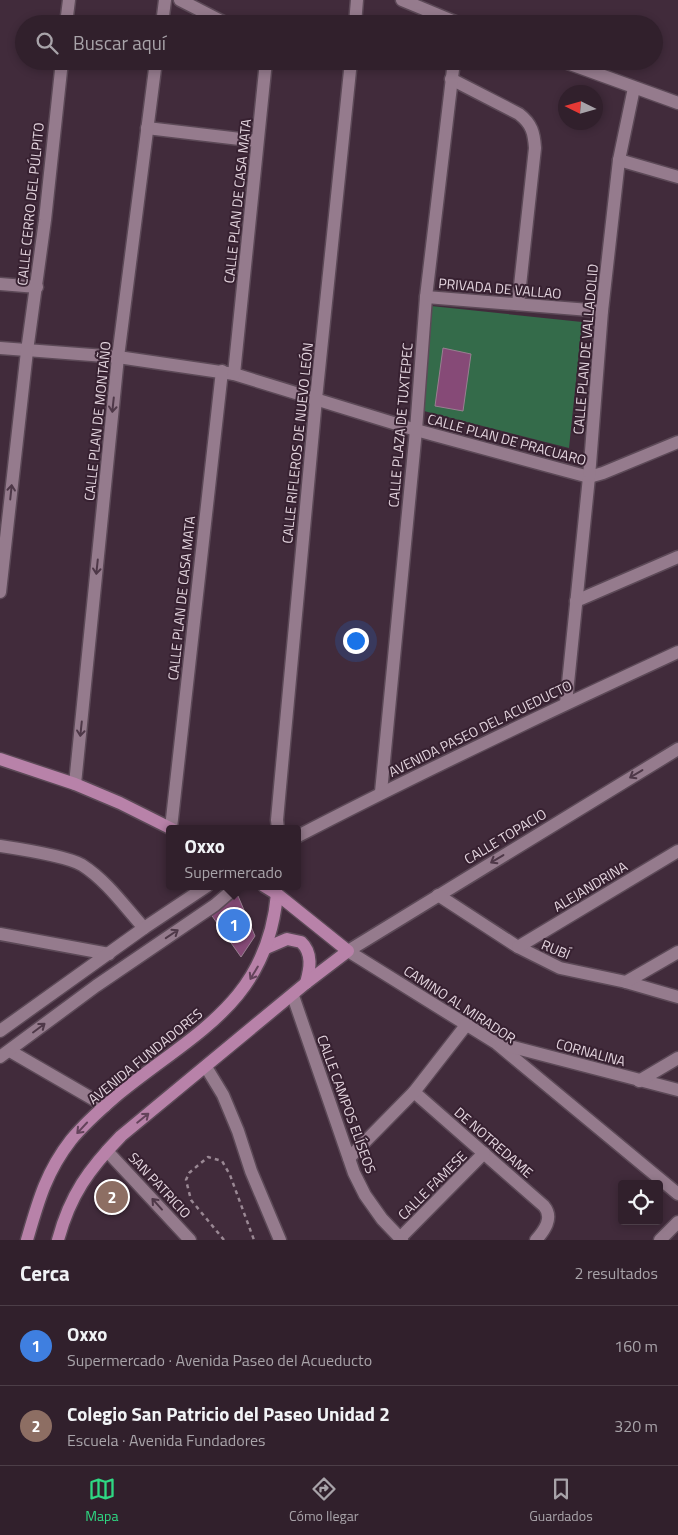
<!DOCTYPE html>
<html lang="es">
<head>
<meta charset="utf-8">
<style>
	body { margin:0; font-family:"Titillium Web",sans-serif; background:#3d2d38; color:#f1f3f6 }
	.controls { position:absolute; right:15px; bottom:15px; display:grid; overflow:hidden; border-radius:5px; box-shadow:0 2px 8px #0003 }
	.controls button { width:45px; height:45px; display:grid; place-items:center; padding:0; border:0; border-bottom:1px solid #4c3e48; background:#31202c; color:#f1f3f6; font:25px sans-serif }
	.compass { position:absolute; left:558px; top:85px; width:45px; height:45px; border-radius:50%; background:#31202c; box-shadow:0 2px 8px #0003; rotate:275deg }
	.you { position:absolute; left:355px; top:640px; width:18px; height:18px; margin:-12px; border:4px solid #fff; border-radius:50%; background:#1a73e8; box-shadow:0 0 0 8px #1a73e833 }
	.badge { display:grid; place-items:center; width:32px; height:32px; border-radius:50%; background:#2fd883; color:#fff; font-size:16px; font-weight:700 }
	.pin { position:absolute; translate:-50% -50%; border:2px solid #fff; box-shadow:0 1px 5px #0006 }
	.popup { position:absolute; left:166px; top:825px; width:135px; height:65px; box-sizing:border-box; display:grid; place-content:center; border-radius:5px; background:#31202c; filter:drop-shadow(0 1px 4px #0005); font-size:16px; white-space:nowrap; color:#a8a3a9 }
	.popup b { font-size:19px; color:#f1f3f6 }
	.popup::after { content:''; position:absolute; left:50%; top:100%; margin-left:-10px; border:10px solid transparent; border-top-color:#31202c }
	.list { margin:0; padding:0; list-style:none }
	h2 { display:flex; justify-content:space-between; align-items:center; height:65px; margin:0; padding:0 20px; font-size:21px }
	h2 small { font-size:16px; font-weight:400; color:#a8a3a9 }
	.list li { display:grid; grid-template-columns:32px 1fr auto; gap:15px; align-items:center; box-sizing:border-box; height:80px; padding:0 20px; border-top:1px solid #4c3e48 }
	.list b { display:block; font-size:19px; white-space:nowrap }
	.list p { margin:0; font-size:16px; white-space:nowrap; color:#a8a3a9 }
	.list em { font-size:16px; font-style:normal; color:#a8a3a9 }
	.icon { flex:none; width:28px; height:28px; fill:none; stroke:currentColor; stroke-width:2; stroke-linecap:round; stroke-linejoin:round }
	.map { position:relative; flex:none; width:678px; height:1240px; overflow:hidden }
	.search { position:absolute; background:#31202c; box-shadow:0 2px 8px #0003; left:15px; right:15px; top:15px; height:55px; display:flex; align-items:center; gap:12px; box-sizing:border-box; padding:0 18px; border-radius:28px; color:#a8a3a9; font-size:19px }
	.sheet { height:225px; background:#31202c }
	nav { display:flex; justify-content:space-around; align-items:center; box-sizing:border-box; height:70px; border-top:1px solid #4c3e48; background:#31202c; font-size:14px; color:#a8a3a9 }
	nav a { display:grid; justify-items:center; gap:2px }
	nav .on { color:#2fd883 }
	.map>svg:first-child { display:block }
	.green { fill:#346b4a }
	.building { fill:#864a77; stroke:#997f91 }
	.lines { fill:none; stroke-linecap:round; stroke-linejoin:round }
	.minor-casing { stroke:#5c4957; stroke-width:15 }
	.major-casing { stroke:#5c4957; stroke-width:15 }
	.path { stroke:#9a8894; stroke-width:2.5; stroke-dasharray:4 4; stroke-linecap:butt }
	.minor { stroke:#957b8d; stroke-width:12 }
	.major { stroke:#b882a9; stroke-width:12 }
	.oneway { stroke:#4e3848 }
	.oneway2 { stroke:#64435b }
	.labels { text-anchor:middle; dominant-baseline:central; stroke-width:4; stroke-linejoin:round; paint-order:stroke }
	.street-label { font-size:14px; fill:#e4d5df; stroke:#372131 }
</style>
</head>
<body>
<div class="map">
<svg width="678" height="1240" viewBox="0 0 678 1240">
	<rect width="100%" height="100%" fill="#412b3b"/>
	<path class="green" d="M431,306L582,322L569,448L420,410Z"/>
	<g class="building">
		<path d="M443,348L471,354L463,411L435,406Z"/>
		<path d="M238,896L255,936L241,957L210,913Z"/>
	</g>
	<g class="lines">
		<g class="minor-casing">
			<g id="minor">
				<path d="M180,0L227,24"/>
				<path d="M402,0L460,24"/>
				<path d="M66,24L69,0"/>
				<path d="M162,24L165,0"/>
				<path d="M355,24L357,0"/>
				<path d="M562,61L678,103"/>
				<path d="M451,79L519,114C532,124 534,133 535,148L518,304"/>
				<path d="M147,128L257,141"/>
				<path d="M619,160L678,177"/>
				<path d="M0,284L37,287"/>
				<path d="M426,297L602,311"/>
				<path d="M0,348L118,357L234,374L416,430L589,477L603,473L678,442"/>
				<path d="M234,374L266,61"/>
				<path d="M0,592L27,351L45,220L62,61"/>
				<path d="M576,601L678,557"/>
				<path d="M566,703L589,477L602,311L619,160L634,88"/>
				<path d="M678,749L348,951L496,1043L678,1194"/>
				<path d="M75,784L118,357L156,61"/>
				<path d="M381,792L416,430L426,297L454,61"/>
				<path d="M171,828L222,371"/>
				<path d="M278,829L277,820L280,787L316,399L351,61"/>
				<path d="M298,836C423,771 550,711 678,652"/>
				<path d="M0,846C20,849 66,856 82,865C107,881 125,907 144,928"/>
				<path d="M438,895L518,947L560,968L626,982L678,997"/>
				<path d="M0,934L109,954"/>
				<path d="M518,947L678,851"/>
				<path d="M626,982L678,952"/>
				<path d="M293,996L354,1173L365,1195L382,1219L402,1240"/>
				<path d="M0,1031L144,928L207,886"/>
				<path d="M501,1044L678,1090"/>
				<path d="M10,1051L105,1106"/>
				<path d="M0,1057L96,986L215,905L237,886"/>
				<path d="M206,1067L223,1095L238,1131L251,1171L280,1240"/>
				<path d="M639,1081L678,1058"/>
				<path d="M414,1092L544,1206C554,1218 544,1231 536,1240"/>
				<path d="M107,1151L190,1240"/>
				<path d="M349,1158L414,1092L467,1024"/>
				<path d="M400,1238L484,1153"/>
				<path d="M660,1240L678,1222"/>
			</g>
		</g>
		<g class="major-casing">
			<g id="major">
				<path d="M0,759L75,784L120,803L172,829"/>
				<path d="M266,948L287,939L301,942C313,953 310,969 306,983"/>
				<path d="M27,1240C38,1202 46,1172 71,1140C84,1124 100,1110 115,1097C191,1034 267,1005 277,894"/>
				<path d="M58,1240C70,1195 89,1169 121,1136L306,983L348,951L277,894L264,886"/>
			</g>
		</g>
		<path class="path" d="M224,1240L191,1200L186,1180L189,1173L208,1157L222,1161L230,1175L254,1240"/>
		<use href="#minor" class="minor"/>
		<use href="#major" class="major"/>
	</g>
	<defs><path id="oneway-shaft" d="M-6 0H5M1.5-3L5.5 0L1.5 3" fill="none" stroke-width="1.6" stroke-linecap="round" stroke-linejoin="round" transform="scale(1.25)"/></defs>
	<g class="oneway">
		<use href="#oneway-shaft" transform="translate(113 405) rotate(96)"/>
		<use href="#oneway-shaft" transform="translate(11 492) rotate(-84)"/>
		<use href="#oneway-shaft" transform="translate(97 567) rotate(96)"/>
		<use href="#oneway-shaft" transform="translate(81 729) rotate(96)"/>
		<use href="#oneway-shaft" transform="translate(636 774) rotate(149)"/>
		<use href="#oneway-shaft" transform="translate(497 859) rotate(149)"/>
		<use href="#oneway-shaft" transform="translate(172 934) rotate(-34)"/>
		<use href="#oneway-shaft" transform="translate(39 1028) rotate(-37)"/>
		<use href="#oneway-shaft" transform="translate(157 1204) rotate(-132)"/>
	</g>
	<g class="oneway2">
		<use href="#oneway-shaft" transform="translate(254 973) rotate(121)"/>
		<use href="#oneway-shaft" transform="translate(143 1118) rotate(-39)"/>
		<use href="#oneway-shaft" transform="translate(82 1128) rotate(133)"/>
	</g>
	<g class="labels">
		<g class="street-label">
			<text transform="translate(237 201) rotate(-84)">CALLE PLAN DE CASA MATA</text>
			<text transform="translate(30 204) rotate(-84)">CALLE CERRO DEL PÚLPITO</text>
			<text transform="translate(500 288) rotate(5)">PRIVADA DE VALLAO</text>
			<text transform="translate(585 349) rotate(-85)">CALLE PLAN DE VALLADOLID</text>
			<text transform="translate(97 421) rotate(-84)">CALLE PLAN DE MONTAÑO</text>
			<text transform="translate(400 425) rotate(-85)">CALLE PLAZA DE TUXTEPEC</text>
			<text transform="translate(507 439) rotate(15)">CALLE PLAN DE PRACUARO</text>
			<text transform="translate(297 443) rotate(-84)">CALLE RIFLEROS DE NUEVO LEÓN</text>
			<text transform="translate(181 598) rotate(-84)">CALLE PLAN DE CASA MATA</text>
			<text transform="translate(480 728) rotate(-26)">AVENIDA PASEO DEL ACUEDUCTO</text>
			<text transform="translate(505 836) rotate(-31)">CALLE TOPACIO</text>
			<text transform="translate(590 886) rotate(-31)">ALEJANDRINA</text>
			<text transform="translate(556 949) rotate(22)">RUBÍ</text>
			<text transform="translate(460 1004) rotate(33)">CAMINO AL MIRADOR</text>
			<text transform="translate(591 1052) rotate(15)">CORNALINA</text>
			<text transform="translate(145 1056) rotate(-39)">AVENIDA FUNDADORES</text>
			<text transform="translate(347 1104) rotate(70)">CALLE CAMPOS ELÍSEOS</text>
			<text transform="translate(494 1142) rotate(41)">DE NOTREDAME</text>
			<text transform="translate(160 1185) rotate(47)">SAN PATRICIO</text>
			<text transform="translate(432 1185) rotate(-45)">CALLE FAMESE</text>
		</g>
	</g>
</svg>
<div class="controls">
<button><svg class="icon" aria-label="locate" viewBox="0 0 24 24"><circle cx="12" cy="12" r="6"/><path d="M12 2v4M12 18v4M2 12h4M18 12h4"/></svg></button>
</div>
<svg class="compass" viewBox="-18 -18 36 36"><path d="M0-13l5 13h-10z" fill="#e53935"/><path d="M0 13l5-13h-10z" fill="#a8a3a9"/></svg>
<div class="you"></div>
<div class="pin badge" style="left:234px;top:925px;background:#3f7fe0">1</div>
<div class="popup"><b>Oxxo</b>Supermercado</div>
<div class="pin badge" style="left:112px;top:1197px;background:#8d6e63">2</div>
<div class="search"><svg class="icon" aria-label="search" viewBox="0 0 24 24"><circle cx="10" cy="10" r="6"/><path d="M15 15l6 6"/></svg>Buscar aquí</div>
</div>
<section class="sheet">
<h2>Cerca<small>2 resultados</small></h2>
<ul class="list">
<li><span class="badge" style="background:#3f7fe0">1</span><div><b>Oxxo</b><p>Supermercado · Avenida Paseo del Acueducto</p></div><em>160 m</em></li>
<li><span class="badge" style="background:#8d6e63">2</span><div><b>Colegio San Patricio del Paseo Unidad 2</b><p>Escuela · Avenida Fundadores</p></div><em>320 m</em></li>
</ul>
</section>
<nav>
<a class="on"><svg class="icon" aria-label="map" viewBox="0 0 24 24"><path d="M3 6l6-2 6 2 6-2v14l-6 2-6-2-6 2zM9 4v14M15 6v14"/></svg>Mapa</a>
<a><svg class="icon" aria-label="directions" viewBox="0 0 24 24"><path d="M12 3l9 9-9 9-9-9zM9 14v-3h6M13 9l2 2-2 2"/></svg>Cómo llegar</a>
<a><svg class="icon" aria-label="saved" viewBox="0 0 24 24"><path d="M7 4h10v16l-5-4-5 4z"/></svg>Guardados</a>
</nav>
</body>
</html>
